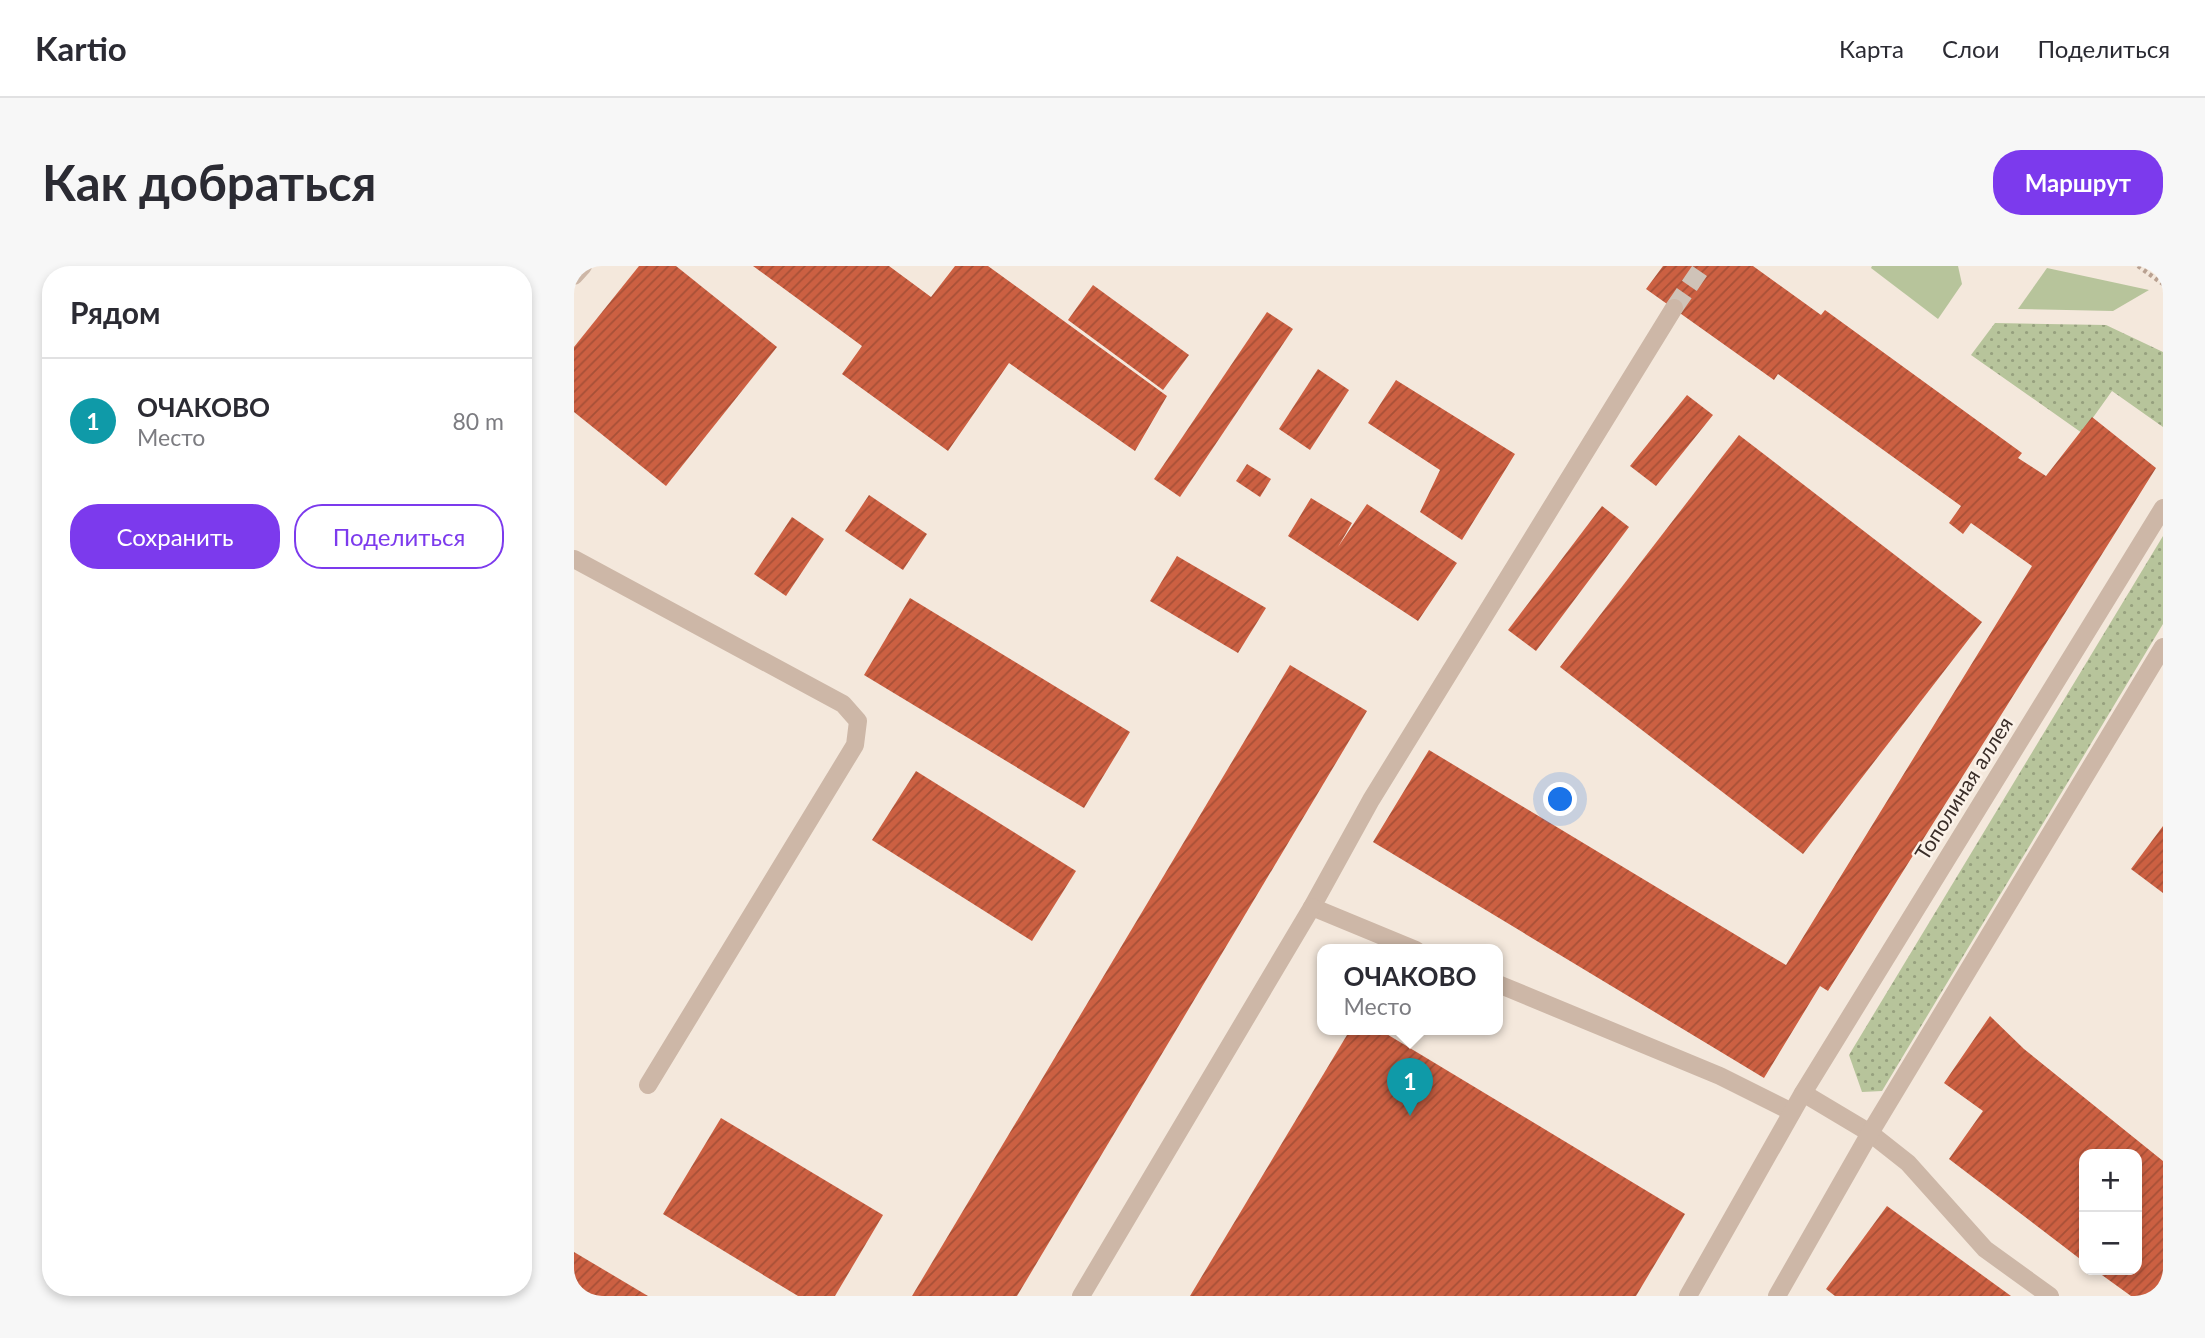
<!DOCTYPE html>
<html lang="ru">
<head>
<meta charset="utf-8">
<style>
	body { margin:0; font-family:Lato,sans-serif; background:#f7f7f7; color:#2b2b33 }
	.controls { position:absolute; right:21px; bottom:21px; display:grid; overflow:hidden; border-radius:14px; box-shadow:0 4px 10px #0003 }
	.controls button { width:63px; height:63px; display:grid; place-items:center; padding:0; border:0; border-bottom:2px solid #e1e1e2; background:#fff; color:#2b2b33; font:35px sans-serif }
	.you { position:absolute; left:987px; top:534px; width:24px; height:24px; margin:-18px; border:5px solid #fff; border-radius:50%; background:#1a73e8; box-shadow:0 0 0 10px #1a73e833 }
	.badge { display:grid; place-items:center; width:46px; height:46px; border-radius:50%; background:#7c3aed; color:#fff; font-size:23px; font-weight:700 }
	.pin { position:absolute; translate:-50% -58px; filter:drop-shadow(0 2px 4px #0008) }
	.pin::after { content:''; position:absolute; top:37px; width:24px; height:21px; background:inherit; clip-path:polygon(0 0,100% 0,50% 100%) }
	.popup { position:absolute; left:743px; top:678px; width:186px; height:91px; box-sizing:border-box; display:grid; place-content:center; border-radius:14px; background:#fff; filter:drop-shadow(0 2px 5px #0005); font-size:23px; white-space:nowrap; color:#7c7c81 }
	.popup b { font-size:26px; color:#2b2b33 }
	.popup::after { content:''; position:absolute; left:50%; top:100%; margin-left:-14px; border:14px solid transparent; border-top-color:#fff }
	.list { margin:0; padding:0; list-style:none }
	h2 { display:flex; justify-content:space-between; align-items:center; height:91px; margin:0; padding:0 28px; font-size:30px }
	h2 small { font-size:23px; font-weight:400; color:#7c7c81 }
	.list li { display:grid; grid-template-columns:46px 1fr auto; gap:21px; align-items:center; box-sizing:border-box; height:126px; padding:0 28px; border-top:2px solid #e1e1e2 }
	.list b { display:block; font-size:26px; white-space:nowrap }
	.list p { margin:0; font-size:23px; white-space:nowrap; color:#7c7c81 }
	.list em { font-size:23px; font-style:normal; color:#7c7c81 }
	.actions { display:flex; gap:14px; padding:21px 28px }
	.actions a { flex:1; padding:16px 0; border:2px solid #7c3aed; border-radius:28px; text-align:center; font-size:24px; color:#7c3aed }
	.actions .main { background:#7c3aed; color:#fff }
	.map { position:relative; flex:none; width:1589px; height:1030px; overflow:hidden; border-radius:28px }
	header { display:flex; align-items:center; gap:42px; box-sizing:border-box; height:98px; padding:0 35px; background:#fff; border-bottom:2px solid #e1e1e2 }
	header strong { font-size:33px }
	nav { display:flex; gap:38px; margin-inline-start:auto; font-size:24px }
	.intro { display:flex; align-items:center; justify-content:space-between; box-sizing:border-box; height:168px; padding:0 42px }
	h1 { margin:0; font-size:49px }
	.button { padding:18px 32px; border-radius:28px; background:#7c3aed; color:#fff; font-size:24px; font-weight:700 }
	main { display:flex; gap:42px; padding:0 42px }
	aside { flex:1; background:#fff; border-radius:28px; box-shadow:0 4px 10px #0003 }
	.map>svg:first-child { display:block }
	.grass { fill:#b7c49b }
	.park { fill:url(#park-dots) }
	.building { fill:url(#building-hatch) }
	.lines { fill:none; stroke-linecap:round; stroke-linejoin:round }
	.minor-tunnel { stroke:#cfc3b8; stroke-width:18; stroke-dasharray:18 9; stroke-linecap:butt }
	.path { stroke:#b9a191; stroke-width:4.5; stroke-dasharray:3.5 3.5; stroke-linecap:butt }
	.minor { stroke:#cdb7a7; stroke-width:18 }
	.labels { text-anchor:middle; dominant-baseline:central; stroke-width:5; stroke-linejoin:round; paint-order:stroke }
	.street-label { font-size:21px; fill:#392d28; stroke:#fbf2e9 }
</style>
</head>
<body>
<header>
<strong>Kartio</strong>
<nav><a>Карта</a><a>Слои</a><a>Поделиться</a></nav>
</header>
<div class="intro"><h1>Как добраться</h1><a class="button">Маршрут</a></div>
<main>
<aside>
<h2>Рядом<small></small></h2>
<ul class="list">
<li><span class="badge" style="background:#0f9aa8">1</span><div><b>ОЧАКОВО</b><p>Место</p></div><em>80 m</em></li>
</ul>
<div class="actions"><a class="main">Сохранить</a><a>Поделиться</a></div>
</aside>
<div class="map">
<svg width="1589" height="1030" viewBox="0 0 1589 1030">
	<defs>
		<pattern id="park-dots" width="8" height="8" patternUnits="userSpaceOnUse" patternTransform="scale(1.75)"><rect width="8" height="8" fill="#b7c49b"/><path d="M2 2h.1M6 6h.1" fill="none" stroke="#96a07e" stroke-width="1.8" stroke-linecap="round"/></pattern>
		<pattern id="building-hatch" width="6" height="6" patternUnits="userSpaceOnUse" patternTransform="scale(1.75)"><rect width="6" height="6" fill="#cc6042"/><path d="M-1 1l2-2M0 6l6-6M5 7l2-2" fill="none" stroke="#a75037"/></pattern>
	</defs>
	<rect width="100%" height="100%" fill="#f4e8dc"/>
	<g class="grass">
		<path d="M1298,0H1384L1388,18L1364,53L1297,2Z"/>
		<path d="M1473,2L1575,24L1539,45L1444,43Z"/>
	</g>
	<g class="park">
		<path d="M1421,57L1532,59L1589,86V161L1538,125L1508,167L1397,89Z"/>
		<path d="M1589,270V358L1308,825L1288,826L1275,789Z"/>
	</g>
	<g class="building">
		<path d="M65,0H102L203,81L92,220L0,146V81Z"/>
		<path d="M179,0H315L357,31L381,0H414L593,130L561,185L435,97L374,185L268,108L288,80Z"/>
		<path d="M1089,0H1179L1247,49L1251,44L1448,187L1444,192L1472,210L1518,151L1582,202L1254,725L1246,720L1190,812L799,576L855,484L1212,699L1458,300L1397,257L1389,268L1375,257L1387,240L1204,108L1200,114L1072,23Z"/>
		<path d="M519,19L615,89L589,124L494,54Z"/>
		<path d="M693,46L719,63L606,231L580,213Z"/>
		<path d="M744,103L775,124L736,184L705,163Z"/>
		<path d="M822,114L941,188L888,274L846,246L866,204L794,157Z"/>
		<path d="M1113,129L1139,149L1082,220L1056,200Z"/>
		<path d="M1165,169L1408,356L1229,588L986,401Z"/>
		<path d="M673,198L697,213L686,231L662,215Z"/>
		<path d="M295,229L353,268L329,304L271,265Z"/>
		<path d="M737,232L778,257L764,281L793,238L883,297L844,355L714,270Z"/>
		<path d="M1028,240L1055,261L962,385L934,364Z"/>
		<path d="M218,251L250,273L212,330L180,308Z"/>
		<path d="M603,290L692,342L664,387L576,335Z"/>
		<path d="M336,332L556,466L510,542L290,409Z"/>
		<path d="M716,399L793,445L443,1030H338Z"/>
		<path d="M342,505L502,605L458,675L298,574Z"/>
		<path d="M1589,560V627L1557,603Z"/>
		<path d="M1416,750L1450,783L1589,895V1030H1557L1521,1004H1563V888H1510V996L1375,893L1409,845L1370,817Z"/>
		<path d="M776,764H806L1111,948L1062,1030H616Z"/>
		<path d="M147,852L309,949L261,1030H224L89,948Z"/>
		<path d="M1313,940L1437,1030H1261L1252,1023Z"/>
		<path d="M0,986L74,1030H0Z"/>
	</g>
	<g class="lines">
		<path class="minor-tunnel" d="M1100,42L1129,0"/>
		<path class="path" d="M1564,0L1589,18"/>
		<g class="minor">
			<path d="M0,10L9,0"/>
			<path d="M0,293L269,438L284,455L281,479L74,819"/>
			<path d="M842,684L738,641L797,534L1100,42"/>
			<path d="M924,718L1146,810L1218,846"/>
			<path d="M1229,827L1296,867L1334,897L1411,983L1476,1030"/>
			<path d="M507,1030L738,641"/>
			<path d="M1114,1030L1229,827L1589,242"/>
			<path d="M1203,1030L1296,867L1589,381"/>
		</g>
	</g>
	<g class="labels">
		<g class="street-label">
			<text transform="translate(1389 522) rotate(-58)">Тополиная аллея</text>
		</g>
	</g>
</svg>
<div class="controls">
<button>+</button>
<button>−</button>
</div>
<div class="you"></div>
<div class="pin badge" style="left:836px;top:850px;background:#0f9aa8">1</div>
<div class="popup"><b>ОЧАКОВО</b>Место</div>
</div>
</main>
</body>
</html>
